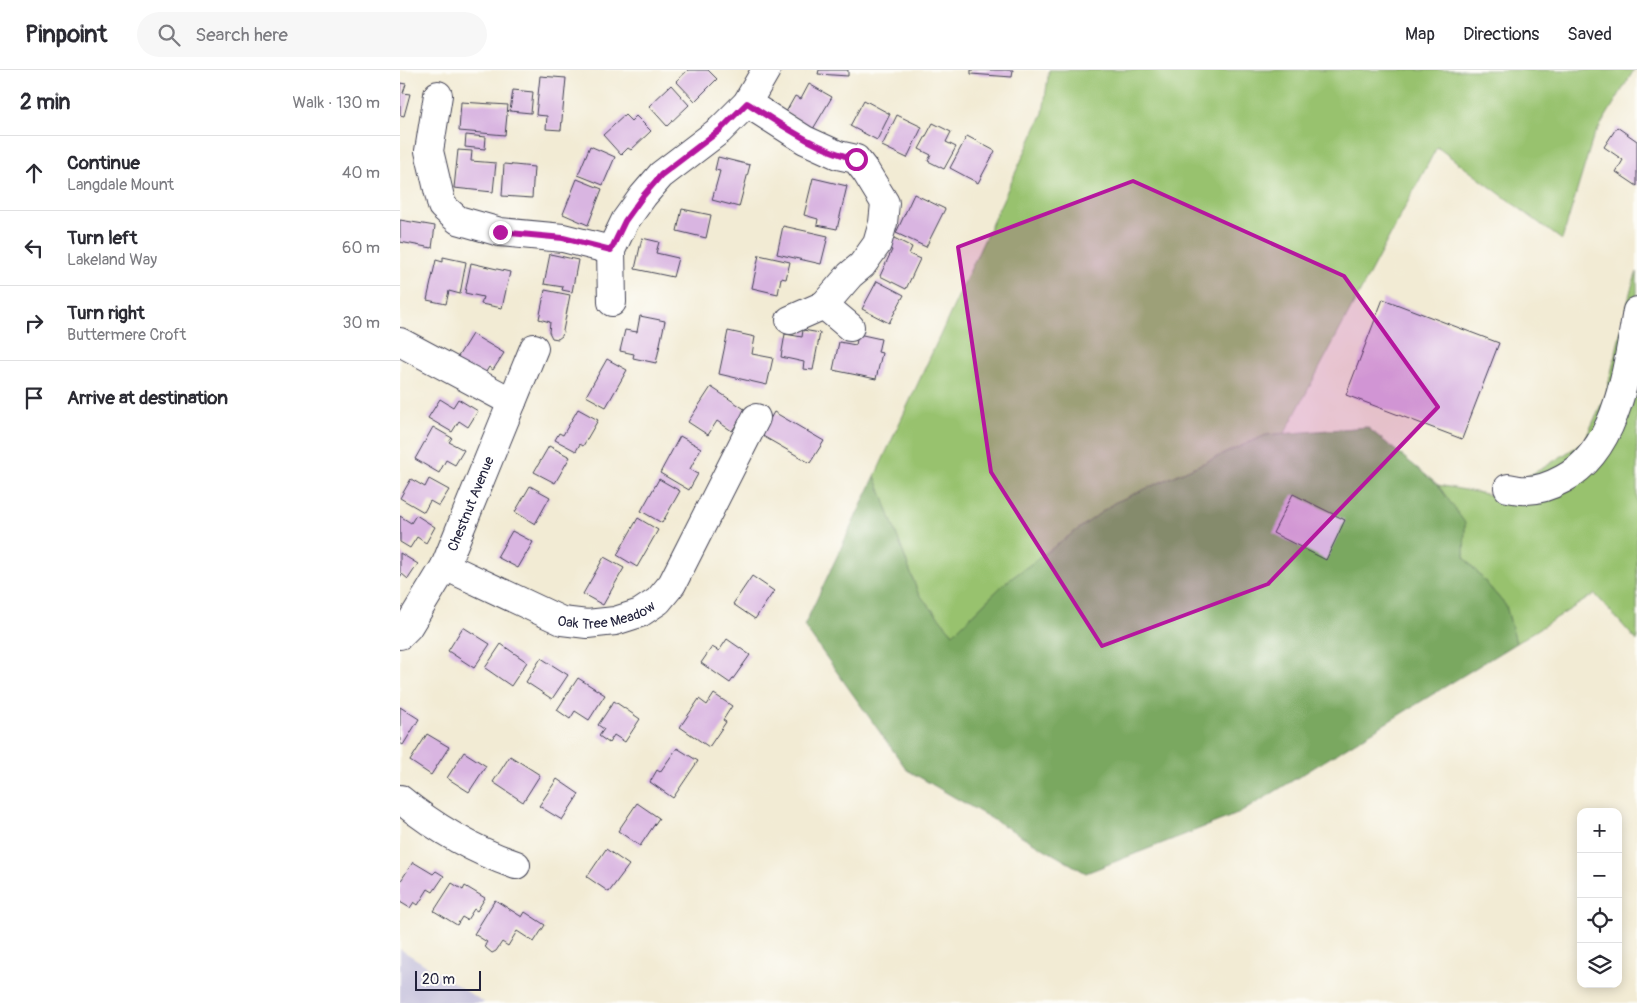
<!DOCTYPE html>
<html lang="en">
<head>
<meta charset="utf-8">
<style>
	body { margin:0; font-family:Pangolin,sans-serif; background:#f7f7f7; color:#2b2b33 }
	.controls { position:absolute; right:15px; bottom:15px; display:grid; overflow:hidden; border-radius:10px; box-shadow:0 2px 12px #0003 }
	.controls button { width:45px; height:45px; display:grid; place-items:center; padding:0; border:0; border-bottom:1px solid #e1e1e2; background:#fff; color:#2b2b33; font:25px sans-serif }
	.scale { position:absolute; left:15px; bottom:12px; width:66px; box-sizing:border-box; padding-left:5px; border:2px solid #22223b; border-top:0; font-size:14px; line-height:18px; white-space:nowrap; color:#22223b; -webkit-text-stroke:4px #fdfcf7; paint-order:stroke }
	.stop { position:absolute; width:15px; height:15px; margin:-11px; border:4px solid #b5179e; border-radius:50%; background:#fff }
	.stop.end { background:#b5179e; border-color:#fff; box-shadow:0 1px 5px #0008 }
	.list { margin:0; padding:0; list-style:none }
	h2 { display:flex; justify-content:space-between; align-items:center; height:65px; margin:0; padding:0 20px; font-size:21px }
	h2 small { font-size:16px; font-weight:400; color:#7c7c81 }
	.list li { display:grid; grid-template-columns:32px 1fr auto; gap:15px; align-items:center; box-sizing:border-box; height:75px; padding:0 20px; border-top:1px solid #e1e1e2 }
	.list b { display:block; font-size:19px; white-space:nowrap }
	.list p { margin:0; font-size:16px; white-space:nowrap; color:#7c7c81 }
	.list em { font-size:16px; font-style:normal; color:#7c7c81 }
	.icon { flex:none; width:28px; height:28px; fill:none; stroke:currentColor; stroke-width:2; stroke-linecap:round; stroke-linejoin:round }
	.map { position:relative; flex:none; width:1237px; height:933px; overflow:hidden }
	header { display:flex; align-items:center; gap:30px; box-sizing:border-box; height:70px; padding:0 25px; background:#fff; border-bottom:1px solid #e1e1e2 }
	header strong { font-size:24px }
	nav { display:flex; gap:28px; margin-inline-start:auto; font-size:18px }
	.search { width:350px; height:45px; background:#f7f7f7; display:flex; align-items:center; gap:12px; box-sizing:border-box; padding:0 18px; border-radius:28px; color:#7c7c81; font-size:19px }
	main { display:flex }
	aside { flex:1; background:#fff }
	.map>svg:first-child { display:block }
	.industrial { fill:#c4c0db }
	.green { fill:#98c26e; stroke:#5d7254 }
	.forest { fill:#7aa861; stroke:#4e654e }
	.building { fill:#d9b5e1 }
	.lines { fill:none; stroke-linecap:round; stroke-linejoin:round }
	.minor-casing { stroke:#414052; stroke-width:30 }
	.minor { stroke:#fff; stroke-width:28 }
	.route { stroke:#b5179e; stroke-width:6 }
	.marked { fill:#b5179e; fill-opacity:0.2; stroke:#b5179e; stroke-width:4; stroke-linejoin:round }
	.labels { text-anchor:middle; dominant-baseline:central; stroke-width:4; stroke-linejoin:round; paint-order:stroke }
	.street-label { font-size:14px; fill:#22223b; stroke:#fdfcf7 }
</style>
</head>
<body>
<header>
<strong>Pinpoint</strong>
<div class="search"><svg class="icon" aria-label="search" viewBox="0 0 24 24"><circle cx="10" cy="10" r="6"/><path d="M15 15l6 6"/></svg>Search here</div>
<nav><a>Map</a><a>Directions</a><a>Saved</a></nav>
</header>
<main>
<aside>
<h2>2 min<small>Walk · 130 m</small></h2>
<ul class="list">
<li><svg class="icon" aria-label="ahead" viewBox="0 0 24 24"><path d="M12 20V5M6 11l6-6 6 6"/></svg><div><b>Continue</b><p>Langdale Mount</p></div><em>40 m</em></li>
<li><svg class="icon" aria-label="left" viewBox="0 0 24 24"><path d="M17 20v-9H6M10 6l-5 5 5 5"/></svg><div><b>Turn left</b><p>Lakeland Way</p></div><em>60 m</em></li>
<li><svg class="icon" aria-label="right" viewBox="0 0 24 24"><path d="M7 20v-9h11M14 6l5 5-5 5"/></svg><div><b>Turn right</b><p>Buttermere Croft</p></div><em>30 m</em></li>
<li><svg class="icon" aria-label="arrive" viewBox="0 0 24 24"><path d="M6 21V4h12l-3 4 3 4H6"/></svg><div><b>Arrive at destination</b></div></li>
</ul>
</aside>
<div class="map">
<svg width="1237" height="933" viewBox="0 0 1237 933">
	<rect width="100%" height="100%" fill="#fdfcf7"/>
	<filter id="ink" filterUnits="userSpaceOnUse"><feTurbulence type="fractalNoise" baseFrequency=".02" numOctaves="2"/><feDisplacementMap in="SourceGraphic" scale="10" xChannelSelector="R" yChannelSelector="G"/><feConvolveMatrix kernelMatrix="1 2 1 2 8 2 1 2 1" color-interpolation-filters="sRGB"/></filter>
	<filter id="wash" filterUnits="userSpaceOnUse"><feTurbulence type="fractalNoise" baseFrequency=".0096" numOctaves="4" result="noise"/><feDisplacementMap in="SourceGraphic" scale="20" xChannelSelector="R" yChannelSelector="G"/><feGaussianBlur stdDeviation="1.12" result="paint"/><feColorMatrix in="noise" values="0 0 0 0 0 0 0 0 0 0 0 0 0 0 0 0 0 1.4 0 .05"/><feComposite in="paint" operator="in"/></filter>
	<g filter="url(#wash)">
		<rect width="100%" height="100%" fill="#f2ebd4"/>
		<path class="industrial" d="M0,879L27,896L85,933H0Z"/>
		<g class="green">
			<path d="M649,0H1234L1193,68L1162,170L1037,77L885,363L866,365L714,433L605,513L553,564L518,523L475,406L643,43Z"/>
			<path d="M1237,202V571L1195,524L1116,573L1106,536L1064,487L1065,454L1038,415L1091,425L1143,398L1184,372L1206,324L1231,219Z"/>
		</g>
		<path class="forest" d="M967,357L1038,415L1065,453L1064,487L1106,536L1116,573L840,743L686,803L507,700L404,556L475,406L518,523L553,564L605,513L714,433L866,365Z"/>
		<g id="blocks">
			<g class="building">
				<path d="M288,0H308L317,9L295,31L276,11Z"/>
				<path d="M419,0H448V6L418,4Z"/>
				<path d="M571,0H613L612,7L571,4Z"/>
				<path d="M140,6L166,8L161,60L146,59L147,46L136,45Z"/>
				<path d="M0,13L6,14L3,23L10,24L4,46L0,45Z"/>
				<path d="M409,14L432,27L413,59L386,42L395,26L401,29Z"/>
				<path d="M271,15L289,35L267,56L249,36Z"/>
				<path d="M113,20L133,22L131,43L110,41Z"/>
				<path d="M464,30L490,44L477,70L450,56Z"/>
				<path d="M61,32L108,35L105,65L59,61Z"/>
				<path d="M225,45L231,51L236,46L251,61L231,80L228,78L221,85L203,65Z"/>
				<path d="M497,45L522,57L507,88L482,76Z"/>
				<path d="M533,53L551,62L546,72L556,77L544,99L528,91L531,85L519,79Z"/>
				<path d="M1217,57L1237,71V116L1216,102L1223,90L1204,77Z"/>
				<path d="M66,65L86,67L85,79L65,77Z"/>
				<path d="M567,66L595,81L578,113L550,98Z"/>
				<path d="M190,76L215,87L203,115L178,105Z"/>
				<path d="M58,80L72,81L71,91L96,93L93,122L54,118Z"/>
				<path d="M318,87L350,95L339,137L312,130L320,101L315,100Z"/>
				<path d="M104,94L134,97L132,128L102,126Z"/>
				<path d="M413,108L447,116L437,159L417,155L418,149L404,145Z"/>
				<path d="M177,109L202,119L188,155L163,144Z"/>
				<path d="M514,124L545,139L526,177L496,163Z"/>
				<path d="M282,139L311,145L306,168L277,161Z"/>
				<path d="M0,150L35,156L32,178L0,172Z"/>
				<path d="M383,156L428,166L421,194L377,184Z"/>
				<path d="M492,167L512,177L509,184L520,189L506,219L480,206L492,180L487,178Z"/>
				<path d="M242,168L259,172L256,183L278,188L273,207L235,199Z"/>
				<path d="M150,184L178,190L172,222L162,220L163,217L144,214Z"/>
				<path d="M359,185L390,192L386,209L381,208L378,224L352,218Z"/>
				<path d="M43,187L66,192L60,224L49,221L46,234L27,230L36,190L43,192Z"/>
				<path d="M71,193L110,202L102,238L81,234L83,227L65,223Z"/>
				<path d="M477,211L504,225L489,253L462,239Z"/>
				<path d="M145,220L170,225L162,266L158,269L152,268L149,262L150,252L139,249Z"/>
				<path d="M983,229L1099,273L1062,369L946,325Z"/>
				<path d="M240,246L265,251L256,293L233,288L234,284L220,281L225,260L237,262Z"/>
				<path d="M403,260L420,263L413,300L403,299L404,292L381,287L385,264L402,267Z"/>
				<path d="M328,261L355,267L352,284L373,288L367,315L319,304Z"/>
				<path d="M72,264L104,283L93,300L89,297L81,310L54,293Z"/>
				<path d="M458,264L481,269L478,282L482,283L476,309L433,300L439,272L456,275Z"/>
				<path d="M207,289L227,300L206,337L186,326Z"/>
				<path d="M311,317L346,340L332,361L317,351L308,365L288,352Z"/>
				<path d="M40,329L53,337L58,329L78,341L68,357L59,351L52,362L28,348Z"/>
				<path d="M178,339L198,350L183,376L180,374L176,381L155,370L159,363L163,365Z"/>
				<path d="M374,342L424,371L410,393L361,365Z"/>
				<path d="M33,357L52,368L49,372L64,380L55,395L46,390L39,403L15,389Z"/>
				<path d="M280,366L301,378L290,399L298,404L289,420L260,403Z"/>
				<path d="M149,376L170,387L155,413L134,402Z"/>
				<path d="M11,409L25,417L29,409L49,420L39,436L30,431L24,442L0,428Z"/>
				<path d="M259,409L280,421L262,453L241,441Z"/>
				<path d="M130,416L150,427L135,454L115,442Z"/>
				<path d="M893,424L945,450L926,490L873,463Z"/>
				<path d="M16,445L35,457L26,473L17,467L10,478L0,472V446L11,453Z"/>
				<path d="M238,448L258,460L237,497L217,485Z"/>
				<path d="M112,461L133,472L118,498L97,487Z"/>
				<path d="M0,483L18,494L8,509L2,504L0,507Z"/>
				<path d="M204,487L224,498L203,535L183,524Z"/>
				<path d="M352,506L374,521L355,549L333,534Z"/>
				<path d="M63,557L90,574L74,598L48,581Z"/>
				<path d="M327,569L350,585L330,613L301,593L312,577L319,581Z"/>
				<path d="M101,574L127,592L111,616L85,598Z"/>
				<path d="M141,588L168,605L152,629L126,612Z"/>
				<path d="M178,608L205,625L189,650L175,641L170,649L157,640Z"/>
				<path d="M314,624L332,636L323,650L326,652L309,677L280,657L299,629L307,635Z"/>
				<path d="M214,631L240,649L225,672L214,665L209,673L199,666L204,659L198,655Z"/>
				<path d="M0,637L19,649L3,675L0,673Z"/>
				<path d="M27,664L49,677L31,705L10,691Z"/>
				<path d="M277,678L298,691L273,728L250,712L257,700L260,702Z"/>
				<path d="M64,682L86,696L69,722L47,708Z"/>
				<path d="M110,686L140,705L123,732L93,712Z"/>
				<path d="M157,709L179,724L162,750L139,736Z"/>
				<path d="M237,733L259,748L240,776L218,761Z"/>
				<path d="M206,779L229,795L209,822L187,807Z"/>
				<path d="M13,792L33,804L36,801L44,806L33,822L28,819L18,835L14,832L10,838L0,832V812Z"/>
				<path d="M52,813L63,820L65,816L85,828L77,841L74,839L67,850L62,847L57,855L34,841Z"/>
				<path d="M95,830L122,847L125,842L145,855L134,872L117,861L108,876L102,872L96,881L92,883L86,878L85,875L87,872L74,864Z"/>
			</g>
		</g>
	</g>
	<g filter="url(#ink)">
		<use href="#blocks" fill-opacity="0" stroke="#414052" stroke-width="1"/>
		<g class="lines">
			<g class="minor-casing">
				<g id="minor">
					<path d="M38,25L29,81L42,136L58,150L100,162L163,168L211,180"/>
					<path d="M347,33L405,70L438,85L456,89L466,102L485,133L483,153L477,174L462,195L450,205L424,235"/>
					<path d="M212,232L211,180L225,151L243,126L261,105L320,60L347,33L366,0"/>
					<path d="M390,250L424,235L450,257"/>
					<path d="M0,272L112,332"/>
					<path d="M1108,418C1114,419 1121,421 1127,420C1140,420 1152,415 1163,409C1219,379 1227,297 1237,241"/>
					<path id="s1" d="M45,496L162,551L187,554L215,551L240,543L258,531L272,514L356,348"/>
					<path id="s2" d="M0,565L8,557L45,496L134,278"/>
					<path d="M0,729C35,758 73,780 116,795"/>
				</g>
			</g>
			<use href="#minor" class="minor"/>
		</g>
	</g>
	<g class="lines" filter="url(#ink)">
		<path class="route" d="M100,162L163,168L211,180L225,151L243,126L261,105L320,60L347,33C382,55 415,79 456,89"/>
	</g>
	<path class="marked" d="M733,111L944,206L1038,337L868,514L702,576L591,402L558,177Z"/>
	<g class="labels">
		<g class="street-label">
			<text stroke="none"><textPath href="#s2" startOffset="150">Chestnut Avenue</textPath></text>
			<text stroke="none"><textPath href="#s1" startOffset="175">Oak Tree Meadow</textPath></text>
		</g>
	</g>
</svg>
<div class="controls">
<button>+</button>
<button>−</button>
<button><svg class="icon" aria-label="locate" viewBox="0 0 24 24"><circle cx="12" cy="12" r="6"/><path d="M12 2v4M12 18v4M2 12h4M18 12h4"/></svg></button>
<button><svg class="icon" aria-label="layers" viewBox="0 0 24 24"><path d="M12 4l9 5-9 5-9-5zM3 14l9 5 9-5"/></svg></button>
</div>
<div class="scale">20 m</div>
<div class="stop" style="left:456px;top:89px"></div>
<div class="stop end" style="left:100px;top:162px"></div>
</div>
</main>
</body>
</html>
